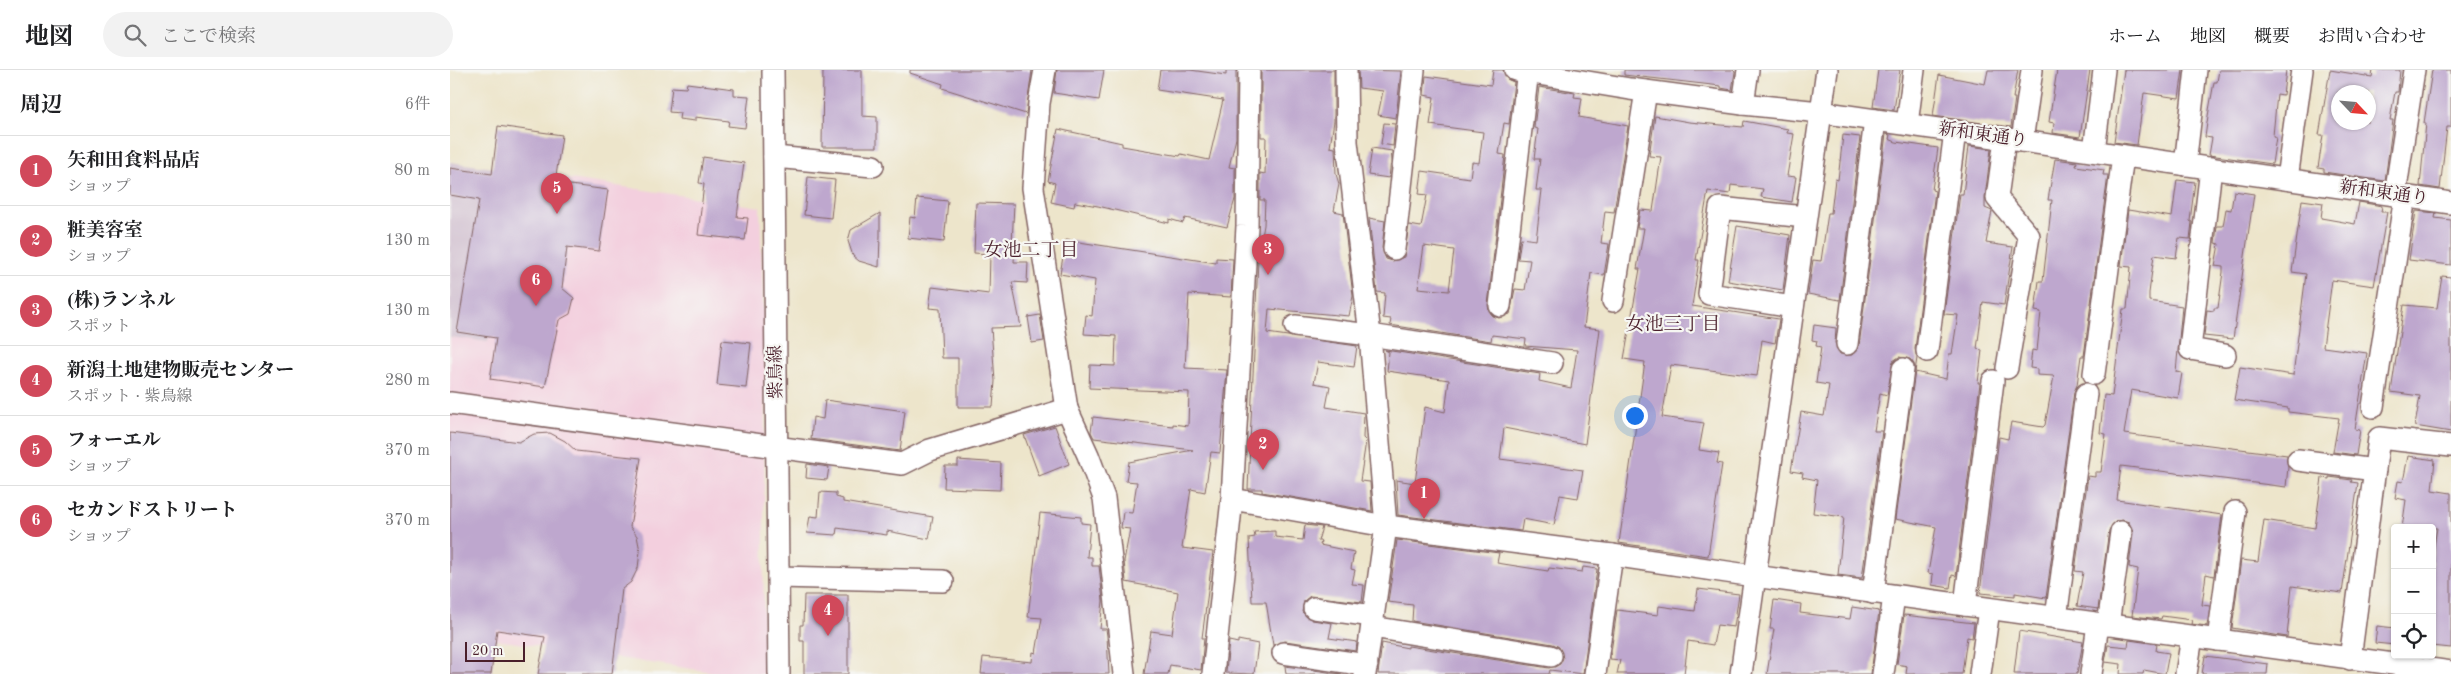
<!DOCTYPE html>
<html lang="ja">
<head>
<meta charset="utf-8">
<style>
	body { margin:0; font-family:"Old Standard TT","Noto Serif JP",serif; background:#f2f2f2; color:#202124 }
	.controls { position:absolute; right:15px; bottom:15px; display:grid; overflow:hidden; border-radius:5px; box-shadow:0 1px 4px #0004 }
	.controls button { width:45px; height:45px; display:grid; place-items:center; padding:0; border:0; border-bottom:1px solid #e0e0e0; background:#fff; color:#202124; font:25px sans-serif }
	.compass { position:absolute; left:1881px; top:15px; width:45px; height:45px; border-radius:50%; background:#fff; box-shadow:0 1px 4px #0004; rotate:116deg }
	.scale { position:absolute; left:15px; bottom:12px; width:60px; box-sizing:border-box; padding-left:5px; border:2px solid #4a1f2b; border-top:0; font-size:14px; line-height:18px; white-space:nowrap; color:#4a1f2b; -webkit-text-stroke:4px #f6f6f2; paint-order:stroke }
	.you { position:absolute; left:1184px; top:345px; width:18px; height:18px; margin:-12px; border:4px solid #fff; border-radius:50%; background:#1a73e8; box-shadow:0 0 0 8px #1a73e833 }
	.badge { display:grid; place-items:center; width:32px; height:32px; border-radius:50%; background:#d1495b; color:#fff; font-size:16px; font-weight:700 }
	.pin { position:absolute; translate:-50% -41px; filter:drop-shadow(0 1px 2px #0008) }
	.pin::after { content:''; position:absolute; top:26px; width:18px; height:15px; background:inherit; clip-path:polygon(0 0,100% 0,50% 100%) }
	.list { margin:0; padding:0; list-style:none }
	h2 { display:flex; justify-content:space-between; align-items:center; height:65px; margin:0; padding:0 20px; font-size:21px }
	h2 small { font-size:16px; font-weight:400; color:#757577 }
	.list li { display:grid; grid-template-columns:32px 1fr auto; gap:15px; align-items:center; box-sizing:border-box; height:70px; padding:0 20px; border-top:1px solid #e0e0e0 }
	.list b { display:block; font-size:19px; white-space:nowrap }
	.list p { margin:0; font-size:16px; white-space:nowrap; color:#757577 }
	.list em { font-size:16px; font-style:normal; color:#757577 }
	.icon { flex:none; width:28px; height:28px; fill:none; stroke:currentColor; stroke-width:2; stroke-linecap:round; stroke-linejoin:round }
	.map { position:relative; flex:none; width:2001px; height:604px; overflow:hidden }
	header { display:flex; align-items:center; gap:30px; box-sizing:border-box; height:70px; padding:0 25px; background:#fff; border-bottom:1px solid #e0e0e0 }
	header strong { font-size:24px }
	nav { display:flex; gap:28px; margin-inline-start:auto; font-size:18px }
	.search { width:350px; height:45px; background:#f2f2f2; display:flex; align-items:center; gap:12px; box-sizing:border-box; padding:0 18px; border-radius:28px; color:#757577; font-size:19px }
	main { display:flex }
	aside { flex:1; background:#fff }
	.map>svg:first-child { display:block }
	.built { fill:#f3cfde }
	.industrial { fill:#cfbdce }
	.building { fill:#bea7ce; fill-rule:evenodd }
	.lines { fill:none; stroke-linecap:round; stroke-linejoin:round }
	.minor-casing { stroke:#836463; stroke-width:24 }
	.minor { stroke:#fff; stroke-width:21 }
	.labels { text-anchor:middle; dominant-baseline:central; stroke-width:4.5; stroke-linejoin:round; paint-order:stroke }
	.street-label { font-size:18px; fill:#4a1f2b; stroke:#f6f6f2 }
	.neighbourhood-label { font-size:19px; fill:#4a1f2b; stroke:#f6f6f2 }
</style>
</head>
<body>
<header>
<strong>地図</strong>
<div class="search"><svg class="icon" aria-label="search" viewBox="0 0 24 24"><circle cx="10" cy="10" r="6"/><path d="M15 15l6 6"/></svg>ここで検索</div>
<nav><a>ホーム</a><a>地図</a><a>概要</a><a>お問い合わせ</a></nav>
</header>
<main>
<aside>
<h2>周辺<small>6件</small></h2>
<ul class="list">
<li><span class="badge">1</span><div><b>矢和田食料品店</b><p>ショップ</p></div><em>80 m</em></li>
<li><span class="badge">2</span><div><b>粧美容室</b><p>ショップ</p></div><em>130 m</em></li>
<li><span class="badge">3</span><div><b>(株)ランネル</b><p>スポット</p></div><em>130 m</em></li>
<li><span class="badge">4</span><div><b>新潟土地建物販売センター</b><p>スポット · 紫鳥線</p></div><em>280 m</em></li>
<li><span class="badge">5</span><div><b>フォーエル</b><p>ショップ</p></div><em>370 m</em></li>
<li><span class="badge">6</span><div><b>セカンドストリート</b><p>ショップ</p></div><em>370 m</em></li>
</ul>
</aside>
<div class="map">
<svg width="2001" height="604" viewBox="0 0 2001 604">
	<rect width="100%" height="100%" fill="#f6f6f2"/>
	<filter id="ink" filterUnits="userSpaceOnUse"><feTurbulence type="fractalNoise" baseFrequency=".02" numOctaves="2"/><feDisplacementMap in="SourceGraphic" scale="10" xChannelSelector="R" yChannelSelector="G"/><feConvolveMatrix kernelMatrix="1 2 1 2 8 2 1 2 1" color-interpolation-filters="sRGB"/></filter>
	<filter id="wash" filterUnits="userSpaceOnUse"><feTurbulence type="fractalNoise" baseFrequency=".0096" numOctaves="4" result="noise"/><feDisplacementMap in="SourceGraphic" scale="20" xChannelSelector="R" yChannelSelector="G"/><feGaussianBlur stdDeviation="1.12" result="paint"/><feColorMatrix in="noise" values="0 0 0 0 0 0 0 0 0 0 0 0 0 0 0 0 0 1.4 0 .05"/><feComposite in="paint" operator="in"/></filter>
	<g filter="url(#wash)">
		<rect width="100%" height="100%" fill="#ede5cb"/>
		<path class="built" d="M65,101L310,137L315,293L313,604H275L0,563V267L38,272Z"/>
		<path class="industrial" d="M0,92L65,101L38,272L0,267Z"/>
		<g id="blocks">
			<g class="building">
				<path d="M373,0H412V46L427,47V77H372Z"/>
				<path d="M460,0H582L576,44L492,18L493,14L460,3Z"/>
				<path d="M607,0H654L649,30L604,23Z"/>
				<path d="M710,0H740L776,5V0H786V68L779,97L785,98V129L777,157L735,148L733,153L719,149V153L648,136L625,132L624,137L601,132L605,113L598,111L608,59L672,73V76L730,86L731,84L759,90L773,30L707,20Z"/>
				<path d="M811,0H884V51L880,77L885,78L886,104L889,114L884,141L893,143L903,226L899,246L819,239L817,263L907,276L904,297L868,292L864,313L880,316L876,337L914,343L913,368L916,371L910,411L920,412L922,441L812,422V419H798L808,190L814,155L815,130H810V103L815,104L816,67H811Z"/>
				<path d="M908,0L951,1L946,48L928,45L933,21L909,18Z"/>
				<path d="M1043,0H1053L1057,9L1064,12L1059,54L1054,53L1049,84L1055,85L1038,235L1039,241L1043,246L1049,248L1060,244L1065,219L1075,220L1080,190L1068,189L1071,168L1086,170L1092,120H1086L1090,89H1084L1088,59L1084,58L1089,17L1125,23L1124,27L1132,28L1129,47L1178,56L1164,142L1155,141L1151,173L1159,174L1154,205L1141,203L1134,257L1150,259L1135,374L1054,358L1050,389L1133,400L1128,428L1110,425L1104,455L1073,449L1071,461L948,445L946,410L965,413L975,337L995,342L999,310L937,301L939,282L935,280L1090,304L1089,311L1121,318L1127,280L1075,276L1076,269L1042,265L1041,271L940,255L941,249L933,248L935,223L927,222L919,148L935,151L932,178L936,189L943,191L954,187L959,155L971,157L977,125L969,124L972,101L1020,108L1022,92L1029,93L1033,62L980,55L984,27L974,25L976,6L1041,15ZM974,176L1004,180L999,221L968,218Z"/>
				<path d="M1174,0H1283L1285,2L1282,20L1271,18V16L1174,5Z"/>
				<path d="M1428,0H1450L1444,40L1423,37Z"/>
				<path d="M1538,0H1568L1563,28H1565L1561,57L1483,46L1489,5L1535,14Z"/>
				<path d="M1607,0H1640L1630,67L1603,63L1604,53L1599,52Z"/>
				<path d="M1674,0H1733L1729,28L1694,23L1687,75L1664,72Z"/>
				<path d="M1769,0H1836L1833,25L1827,24L1823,66L1826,67L1822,94L1759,85L1762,68L1755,67L1758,46L1764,12H1767Z"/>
				<path d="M1880,0L1922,7L1923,0H1950L1948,22H1945L1940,50H1943L1935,111L1874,102V99L1868,98L1873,65H1869ZM1888,22H1918V52H1888Z"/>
				<path d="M1982,0H2001V57H1997L1990,119L1970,116L1976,53H1974Z"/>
				<path d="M237,13L284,19V25L299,26L295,58L278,56L279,51L245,47V51L229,49L230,43L219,42L222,17L236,18Z"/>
				<path d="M1205,46L1239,52L1293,57L1294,51L1338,59L1337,63L1344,64L1337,106L1346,107L1342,132L1311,127L1313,119L1281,115L1280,124L1258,121L1246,190H1249L1242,236L1329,249L1325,273L1312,270L1307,306L1221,295L1212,347L1254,353L1249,380L1269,383L1267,393L1272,394L1258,486L1169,473L1195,292L1174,289L1190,199H1187L1194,158H1187L1190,140L1203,141L1211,87L1199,86Z"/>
				<path d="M934,53L945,54L943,76L931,74Z"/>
				<path d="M48,56L112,65L105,113L158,120L149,181L117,177L112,218L124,228L120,244L109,250L95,317L40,309L46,268L7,262L29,130L0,125V98L42,104Z"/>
				<path d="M1436,64L1440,65L1439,69L1446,72L1488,78L1482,120L1485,121L1465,279L1467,288L1465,302L1496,309L1499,284H1502L1508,245L1494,244L1510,124H1513L1519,76L1541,79L1535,127V138L1542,141L1536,173L1563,177L1554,235L1533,232L1527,279L1532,280L1528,313H1530L1506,506L1502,505L1500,518L1482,515L1483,504L1478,503L1486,457L1445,449L1465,301L1464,294L1460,289L1449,287L1443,291L1437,325L1430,323L1424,361H1432L1412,508L1388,505L1394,447L1363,443L1367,410L1352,407L1353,403L1341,401L1351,342L1374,346L1379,315L1366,313L1371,277L1366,276L1367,271L1362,270L1364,255L1386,258L1385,273L1390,284L1402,285L1409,276Z"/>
				<path d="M1393,65L1410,67L1390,230L1358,224L1363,190L1371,191L1378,143H1381L1385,109L1388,110Z"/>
				<path d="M922,78L942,81L939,108L918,105Z"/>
				<path d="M253,87L294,93L287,147L298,148L295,170L248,165L254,114L249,113Z"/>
				<path d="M1605,89L1627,92L1626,96L1654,100L1653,105H1658L1634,286H1631L1627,315L1624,322L1596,528L1565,523V526L1530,523L1549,367L1558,369L1561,352L1593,357L1595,355L1604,306L1587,305V299L1580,298L1582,280L1587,281L1591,242L1585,241L1589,211H1593L1602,130H1598Z"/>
				<path d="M358,107L385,110L381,148L354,145Z"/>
				<path d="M1727,110L1745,112L1740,151L1742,152L1740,169L1729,168L1726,188L1704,185L1699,223V231L1732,236L1726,302L1732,303L1728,328L1681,320L1674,364L1837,385L1838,397L1836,417L1671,396L1667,430L1772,445L1764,506L1756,504L1752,535L1760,536L1757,556L1741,554L1742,550L1712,546L1711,549L1682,546L1688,499L1679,497L1683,463L1679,452L1673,450L1666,451L1659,460L1648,539L1627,536L1633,502L1625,501L1638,406L1645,407V402H1651L1656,364L1650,363L1654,325L1662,326L1673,239H1677L1681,197L1671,196L1678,140L1722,147Z"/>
				<path d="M1784,121L1804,124L1783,269L1754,266L1757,240L1764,241V238H1768L1773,202V197L1765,196L1769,174L1765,173L1767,156H1773L1776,139L1781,140Z"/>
				<path d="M467,128L498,131L494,172L458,168L460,147L465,148Z"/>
				<path d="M1852,130L1873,133L1871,148L1905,154L1909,132L1932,136L1931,142H1937L1924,216L1882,210L1873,277L1917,283L1905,359L1910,360L1906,385L1883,382L1889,348L1838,342V338L1784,330L1790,297L1843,305L1856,204L1842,202Z"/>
				<path d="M526,133L564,134L562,174H565L564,192H578L577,213L562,212L571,257L541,258L545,311L543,337H508V288H492L490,239L479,238L482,217L539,224L540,184L524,183Z"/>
				<path d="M1966,141L1986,143L1985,148L2001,150V195L1959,190Z"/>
				<path d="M430,143V165L429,197L409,191L403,186L398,171L401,160Z"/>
				<path d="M1287,156L1340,165L1333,220L1278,211Z"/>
				<path d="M616,170L766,193V188L783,189L781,227L739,224L735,298L777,300L770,383L761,382L755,422L741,419L732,478L763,482L752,568H754L751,600L720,595L718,604H694L701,561L722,564L728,522L676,512L674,491L680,459L671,458L673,442L682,443L687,412L676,411L679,392L743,380L644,368L641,362L643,347L723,356V354L738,356L739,322L639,318L640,295L665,296L666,266L634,264L636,245L642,246L645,210L610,204Z"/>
				<path d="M1992,206L2001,207V362L1965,356L1970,326L1941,322L1954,235L1987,238Z"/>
				<path d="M590,245L594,271L582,273L578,247Z"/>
				<path d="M272,270L301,273L296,318L267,315Z"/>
				<path d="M375,330L455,341L450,381L361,369L363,347L373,349Z"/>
				<path d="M605,356L619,394L589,406L574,365Z"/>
				<path d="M0,363L69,372L84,364L100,363L115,371L126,381L191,388L180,457L187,466L190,481L188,498L181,512L172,519L162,604H88L95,567L47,560L41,604H0Z"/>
				<path d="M1958,386L1985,390L1982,420L2001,423V578L1982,576V488L1987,458H1952L1956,430L1945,428L1948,411L1953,412Z"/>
				<path d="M508,390L551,393L550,420L494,418L495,396H508Z"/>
				<path d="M357,394L379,397L377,410L356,408Z"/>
				<path d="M1879,407L1902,410L1901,412L1908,413L1892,523L1842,516L1837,567L1782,558L1791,490L1808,492L1814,450L1865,458L1872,408L1879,409Z"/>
				<path d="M370,422L386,423V427L393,429V432L483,447L479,469L437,461V465L387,458L386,465L357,463L360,446L368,447Z"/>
				<path d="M590,443L631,447V453L640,454L637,487H642V496H649L653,531L650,559H656L657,566L659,604H531L533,587L582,592L583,582L586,583L592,548L578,547Z"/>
				<path d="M855,455L872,457L868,471H871L870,475L904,482L901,499L905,500L902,514L914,515L912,532L860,526L854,531L852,542L862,550L882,553L879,568L907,572L906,581L835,571L823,575L816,532H802L799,468L805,467L804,462L825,461V467L853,470Z"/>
				<path d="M947,470L1049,483L1047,493L1098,501L1099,498L1132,502L1133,497L1147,499L1133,604L1100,600L1099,604H928L932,573L958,578V576L1099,598L1110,594L1113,588L1109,577L1103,574L962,551L963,535L938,532Z"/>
				<path d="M1248,519L1289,524L1284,557L1267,555L1263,575L1238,571L1234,604H1167L1170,590L1160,589L1167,540L1208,545L1209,536L1245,541Z"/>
				<path d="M354,525H398V604H354V571H350V555H353Z"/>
				<path d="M1324,530L1351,534L1350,543L1400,549L1402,537L1429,541L1421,604H1317L1324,559H1320Z"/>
				<path d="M1454,545L1524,553L1522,568L1517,567L1512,604H1456L1457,596L1447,594Z"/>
				<path d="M1927,556L1945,558V575L1925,573Z"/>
				<path d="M1569,561L1633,572L1627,604H1564Z"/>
				<path d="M788,570L808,574L804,604L776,603L779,571L788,573Z"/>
				<path d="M1679,570L1707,574L1706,581L1719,583L1715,604L1694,600L1693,604H1670L1671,594L1655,592L1658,575L1678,577Z"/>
				<path d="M1755,586L1818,594L1817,604H1752Z"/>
				<path d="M835,596L892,604H836Z"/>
			</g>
		</g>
	</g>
	<g filter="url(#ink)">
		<use href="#blocks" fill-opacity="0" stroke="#836463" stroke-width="1"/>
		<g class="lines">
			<g class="minor-casing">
				<g id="minor">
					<path d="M323,0L329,604"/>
					<path d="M595,0L589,33L583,118L617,339L638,385L654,428L674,604"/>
					<path d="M896,0L897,72L920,265L936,456L915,604"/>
					<path d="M1065,0L1180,19L1293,34L1370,42L2001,133"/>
					<path d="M1293,34L1298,0"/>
					<path d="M1457,54L1464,0"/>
					<path d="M1555,69L1547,128L1579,166L1557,298"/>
					<path d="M1572,71L1582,0"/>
					<path d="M1644,81L1654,0"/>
					<path d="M324,87L423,96"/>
					<path d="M1735,95L1746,0"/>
					<path d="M1761,98L1740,279L1775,285"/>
					<path d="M1837,109L1852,0"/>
					<path d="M1945,125L1964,0"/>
					<path d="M944,179L964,0"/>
					<path d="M1163,231L1196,21"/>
					<path d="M1050,236L1078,0"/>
					<path d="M1343,237L1259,224L1270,138L1355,147"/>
					<path d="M845,256L920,265L1102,293"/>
					<path d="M1397,274L1425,50"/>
					<path d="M1477,281L1505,61"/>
					<path d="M1644,304L1673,86"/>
					<path d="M0,333L452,394L480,380L617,339"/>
					<path d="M1923,337L1955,126"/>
					<path d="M1848,390L1925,400"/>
					<path d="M782,429L936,456L1162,485L1304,506L2001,602"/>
					<path d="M328,507L493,511"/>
					<path d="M1423,523L1453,299"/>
					<path d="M1515,535L1543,311"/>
					<path d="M864,538L923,546"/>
					<path d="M1606,548L1636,324"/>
					<path d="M1658,555L1671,462"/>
					<path d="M922,557L1101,586"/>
					<path d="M1768,570L1785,442"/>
					<path d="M833,583L917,595"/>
					<path d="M1900,589L1929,368L2001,376"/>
					<path d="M763,604L782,429L797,156L799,0"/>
					<path d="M1145,604L1162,485"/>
					<path d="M1291,604L1377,0"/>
					<path d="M1433,604L1444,526"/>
					<path d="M1530,604L1539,539"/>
					<path d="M1641,604L1648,554"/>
					<path d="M1736,604L1742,567"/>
				</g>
			</g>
			<use href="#minor" class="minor"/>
		</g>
	</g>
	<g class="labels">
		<g class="street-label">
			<text transform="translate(1533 65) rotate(8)">新和東通り</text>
			<text transform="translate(1934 123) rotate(8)">新和東通り</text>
			<text transform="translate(326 302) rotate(-91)">紫鳥線</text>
		</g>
		<g class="neighbourhood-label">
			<text x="581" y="181">女池二丁目</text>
			<text x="1223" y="255">女池三丁目</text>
		</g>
	</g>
</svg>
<div class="controls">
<button>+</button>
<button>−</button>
<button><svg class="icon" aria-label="locate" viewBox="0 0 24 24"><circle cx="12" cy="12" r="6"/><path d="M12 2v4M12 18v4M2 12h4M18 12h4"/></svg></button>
</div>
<svg class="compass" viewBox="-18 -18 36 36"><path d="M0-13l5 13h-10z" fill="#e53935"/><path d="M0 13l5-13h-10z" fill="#757577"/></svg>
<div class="scale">20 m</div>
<div class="you"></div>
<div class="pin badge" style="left:974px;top:449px">1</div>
<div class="pin badge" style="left:813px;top:400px">2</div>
<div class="pin badge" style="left:818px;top:205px">3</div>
<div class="pin badge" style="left:378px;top:566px">4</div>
<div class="pin badge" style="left:107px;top:144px">5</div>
<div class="pin badge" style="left:86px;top:236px">6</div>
</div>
</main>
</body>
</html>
